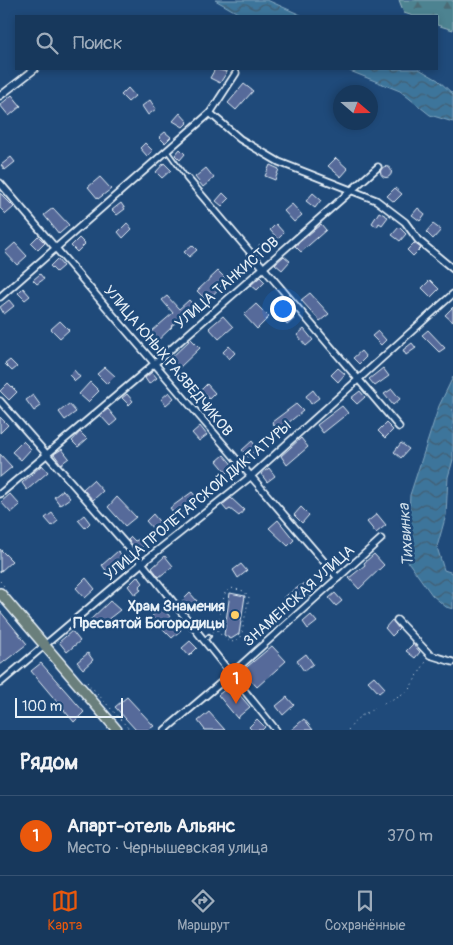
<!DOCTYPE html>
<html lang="ru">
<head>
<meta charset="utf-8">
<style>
	body { margin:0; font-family:Pangolin,sans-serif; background:#244365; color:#f1f3f6 }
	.compass { position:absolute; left:333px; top:85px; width:45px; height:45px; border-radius:50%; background:#17385c; box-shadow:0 2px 8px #0003; rotate:110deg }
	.scale { position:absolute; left:15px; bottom:12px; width:108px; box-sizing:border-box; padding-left:5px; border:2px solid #e8f1f8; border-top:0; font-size:14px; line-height:18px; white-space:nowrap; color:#e8f1f8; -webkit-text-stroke:4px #1f4a7a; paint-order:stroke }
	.you { position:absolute; left:282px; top:308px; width:18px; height:18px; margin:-12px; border:4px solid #fff; border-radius:50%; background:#1a73e8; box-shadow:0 0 0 8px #1a73e833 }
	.badge { display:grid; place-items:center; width:32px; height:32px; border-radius:50%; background:#ea580c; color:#fff; font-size:16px; font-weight:700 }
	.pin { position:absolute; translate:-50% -41px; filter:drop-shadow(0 1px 2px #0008) }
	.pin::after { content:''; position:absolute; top:26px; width:18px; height:15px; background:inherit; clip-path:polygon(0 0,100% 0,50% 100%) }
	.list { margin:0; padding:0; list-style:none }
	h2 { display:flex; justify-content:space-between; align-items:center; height:65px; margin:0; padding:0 20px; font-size:21px }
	h2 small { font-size:16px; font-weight:400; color:#9eacbb }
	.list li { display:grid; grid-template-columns:32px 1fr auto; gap:15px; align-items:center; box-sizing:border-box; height:80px; padding:0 20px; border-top:1px solid #365272 }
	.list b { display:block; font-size:19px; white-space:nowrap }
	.list p { margin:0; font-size:16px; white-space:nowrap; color:#9eacbb }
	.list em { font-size:16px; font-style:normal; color:#9eacbb }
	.icon { flex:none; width:28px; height:28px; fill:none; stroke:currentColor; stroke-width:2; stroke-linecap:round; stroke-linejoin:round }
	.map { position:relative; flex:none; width:453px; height:730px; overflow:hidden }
	.search { position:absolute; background:#17385c; box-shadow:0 2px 8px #0003; left:15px; right:15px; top:15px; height:55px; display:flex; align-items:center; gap:12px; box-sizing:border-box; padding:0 18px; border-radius:0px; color:#9eacbb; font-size:19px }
	.sheet { height:145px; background:#17385c }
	nav { display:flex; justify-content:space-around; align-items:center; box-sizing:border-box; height:70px; border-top:1px solid #365272; background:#17385c; font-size:14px; color:#9eacbb }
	nav a { display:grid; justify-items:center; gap:2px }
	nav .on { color:#ea580c }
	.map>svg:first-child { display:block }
	.forest { fill:url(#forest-firs); stroke:#9bbac4 }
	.water { fill:url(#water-waves); stroke:#82a7c0 }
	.building { fill:#576b9a; stroke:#e8f1f8 }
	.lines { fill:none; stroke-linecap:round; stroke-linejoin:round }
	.service-casing { stroke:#e8f1f8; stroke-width:6 }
	.minor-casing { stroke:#e8f1f8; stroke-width:9 }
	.primary-casing { stroke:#e8f1f8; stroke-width:12 }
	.path { stroke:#e8f1f8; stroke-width:1; stroke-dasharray:1 4; stroke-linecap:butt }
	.service { stroke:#1f4a7a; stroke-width:2.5 }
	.minor { stroke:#1f4a7a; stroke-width:5.5 }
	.primary { stroke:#6a7f7c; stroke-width:9 }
	.poi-dot { fill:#ffd166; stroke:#1f4a7a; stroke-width:2 }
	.labels { text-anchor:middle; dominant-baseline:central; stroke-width:5; stroke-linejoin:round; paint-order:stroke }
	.street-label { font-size:15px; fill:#e8f1f8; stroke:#1f4a7a }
	.poi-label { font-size:15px; font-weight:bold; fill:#e8f1f8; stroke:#1f4a7a; text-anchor:end }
	.water-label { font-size:16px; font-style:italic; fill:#cedeea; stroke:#1f4a7a }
</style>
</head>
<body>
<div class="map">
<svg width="453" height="730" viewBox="0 0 453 730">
	<defs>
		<pattern id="forest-firs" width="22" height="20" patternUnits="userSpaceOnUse" patternTransform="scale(1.25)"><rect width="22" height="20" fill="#4e8391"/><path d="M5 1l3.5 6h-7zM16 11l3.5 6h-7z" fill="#4b6b75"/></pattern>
		<pattern id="water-waves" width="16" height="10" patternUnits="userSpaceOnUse" patternTransform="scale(1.25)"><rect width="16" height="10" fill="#3e759b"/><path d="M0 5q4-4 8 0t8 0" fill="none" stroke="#425e72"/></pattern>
	</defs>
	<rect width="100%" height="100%" fill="#1f4a7a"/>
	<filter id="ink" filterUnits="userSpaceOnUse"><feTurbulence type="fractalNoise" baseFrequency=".02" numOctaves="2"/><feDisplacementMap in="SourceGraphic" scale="10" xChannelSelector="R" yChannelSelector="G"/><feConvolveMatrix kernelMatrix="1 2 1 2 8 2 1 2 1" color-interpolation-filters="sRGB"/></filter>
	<g filter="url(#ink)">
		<path class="forest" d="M399,0H453V30L437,25V16H413L404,13Z"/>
		<g class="water">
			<path d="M215,0H267L303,16H243Z"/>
			<path d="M345,69H419L438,80L453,94V122L430,115L400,91Z"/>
			<path d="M453,377V460L448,477L446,515L437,547L444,570L453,573V609L446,607L432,595L406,559L410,495L439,406Z"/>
		</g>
		<g class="building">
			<path d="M215,69L227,72L220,83L210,78Z"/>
			<path d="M244,84L253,91L236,110L228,103Z"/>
			<path d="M128,88L135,96L128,102L121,95Z"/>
			<path d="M12,95L21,106L9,116L0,105Z"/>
			<path d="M150,100L156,109L148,115L142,106Z"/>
			<path d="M180,113L188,122L183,127L173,121Z"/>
			<path d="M165,132L171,137L165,143L159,137Z"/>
			<path d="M145,143L153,151L147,156L140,148Z"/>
			<path d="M180,149L185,154L180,160L175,155Z"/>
			<path d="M11,157L15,162L5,170L1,165Z"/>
			<path d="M336,158L348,169L341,177L328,166Z"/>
			<path d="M164,163L171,170L162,178L156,172Z"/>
			<path d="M270,165L279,169L275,180L265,176Z"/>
			<circle cx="386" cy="172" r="5.5"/>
			<path d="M206,168L214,178L203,187L195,177Z"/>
			<path d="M100,177L111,189L98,199L88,187Z"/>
			<path d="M395,188L402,194L394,202L387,196Z"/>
			<path d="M0,193L14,207L6,214L0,208Z"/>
			<path d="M223,193L229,199L222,206L216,201Z"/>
			<path d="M313,193L321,200L315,208L306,201Z"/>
			<path d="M121,203L125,209L117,215L112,210Z"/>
			<path d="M292,204L302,215L294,222L284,211Z"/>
			<path d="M53,208L69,225L59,234L44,215Z"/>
			<path d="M418,208L425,214L420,221L412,215Z"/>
			<path d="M379,212L388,217L382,225L379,223L377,227L372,223Z"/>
			<path d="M127,223L132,229L123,238L118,232Z"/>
			<path d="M276,224L284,233L278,239L270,230Z"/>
			<path d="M321,224L326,230L301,252L295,246Z"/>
			<path d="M433,224L441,230L433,239L426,232Z"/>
			<path d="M399,227L406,234L400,241L392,235Z"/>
			<path d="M38,236L45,243L38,250L31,243Z"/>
			<path d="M79,238L85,244L77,252L71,246Z"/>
			<path d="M15,243L27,256L17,265L5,252Z"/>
			<path d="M414,243L421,248L413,256L407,250Z"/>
			<path d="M260,244L266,249L262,254L256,250Z"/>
			<path d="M192,245L197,250L189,257L184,252Z"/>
			<path d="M284,256L290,261L282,270L275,264Z"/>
			<path d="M57,259L63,266L56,272L50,266Z"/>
			<path d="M218,271L227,280L207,301L197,291Z"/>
			<path d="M40,274L44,279L37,284L33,280Z"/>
			<path d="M260,277L265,282L257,290L251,285Z"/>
			<path d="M430,280L439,289L431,297L422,288Z"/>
			<path d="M23,288L30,296L25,300L18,293Z"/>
			<path d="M310,293L329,314L320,321L301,300Z"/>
			<path d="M167,296L179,309L189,300L196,308L171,326L172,327L153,345L145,337L173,313L162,300Z"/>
			<path d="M9,300L14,306L4,314L0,307Z"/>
			<path d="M256,304L269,317L257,329L244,315Z"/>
			<path d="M453,307V322L445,315Z"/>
			<path d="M290,314L294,319L287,325L283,319Z"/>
			<path d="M223,316L233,327L219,339L209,328Z"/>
			<path d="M60,321L69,330L60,338L51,329Z"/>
			<path d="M304,329L313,340L306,346L297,335Z"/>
			<path d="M428,330L445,348L439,352L422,335Z"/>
			<path d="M378,331L386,340L381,345L372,336Z"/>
			<path d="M191,339L200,348L179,368L171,358Z"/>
			<path d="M412,343L416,348L406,355L403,350Z"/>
			<path d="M229,346L235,353L229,359L223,352Z"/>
			<path d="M361,351L366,357L359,364L353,358Z"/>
			<path d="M10,360L17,367L12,371L5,364Z"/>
			<path d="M105,367L115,376L107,384L97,374Z"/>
			<path d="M338,368L345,374L338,382L331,375Z"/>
			<path d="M383,368L389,376L375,386L369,379Z"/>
			<path d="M74,370L80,377L75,381L69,375Z"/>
			<path d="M152,372L157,378L149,384L145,378Z"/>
			<path d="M90,382L99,391L88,402L79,394Z"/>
			<path d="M8,383L17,392L9,400L0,391Z"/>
			<path d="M207,384L215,393L209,399L201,390Z"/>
			<path d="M392,389L400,399L393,405L384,394Z"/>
			<path d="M313,390L319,398L311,404L306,396Z"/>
			<path d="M360,391L365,397L357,404L351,398Z"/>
			<path d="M169,392L174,398L166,405L161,399Z"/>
			<path d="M127,394L133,401L129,405L122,398Z"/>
			<path d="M33,395L41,406L34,411L26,400Z"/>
			<path d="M69,404L76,412L65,420L59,412Z"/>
			<path d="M296,404L303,411L278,431L272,422Z"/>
			<path d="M342,406L348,413L323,433L317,425Z"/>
			<path d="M108,409L117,420L110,426L100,415Z"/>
			<path d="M0,417L8,425L0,433Z"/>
			<path d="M386,423L393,430L385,438L378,431Z"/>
			<path d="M200,426L207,435L199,441L192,433Z"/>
			<path d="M80,432L87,439L78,447L72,441Z"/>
			<path d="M301,438L308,447L287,465L281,456Z"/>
			<path d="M23,441L31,449L21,460L12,452Z"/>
			<path d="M252,441L258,449L248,457L242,450Z"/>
			<path d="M401,443L409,449L401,458L394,452Z"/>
			<path d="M62,449L69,458L61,464L54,454Z"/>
			<path d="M0,454L12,467L0,477Z"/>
			<path d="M224,455L234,467L227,473L217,461Z"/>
			<path d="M42,465L48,472L27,490L22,483Z"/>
			<path d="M269,468L275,476L267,482L261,474Z"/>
			<path d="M93,480L103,491L93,500L83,489Z"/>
			<path d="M63,490L70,498L60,505L54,497Z"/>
			<path d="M192,492L198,499L176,516L170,508Z"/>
			<path d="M10,494L20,505L11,513L1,502Z"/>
			<path d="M117,497L136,517L125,526L108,507Z"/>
			<path d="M231,498L244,510L239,516L230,509L227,511L222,505Z"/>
			<path d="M301,507L309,515L302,523L294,515Z"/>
			<path d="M52,513L58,521L52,526L45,518Z"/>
			<path d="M153,514L162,525L155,531L146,521Z"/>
			<path d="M377,514L386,525L376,533L367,522Z"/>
			<path d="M84,515L90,523L85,528L78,520Z"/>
			<path d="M278,520L294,540L288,546L269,528Z"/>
			<path d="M131,537L135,541L140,539L145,544L138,551L128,540Z"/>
			<path d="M0,549L12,561L0,572Z"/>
			<path d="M118,551L127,561L110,576L102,565Z"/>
			<path d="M374,554L384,565L359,589L349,578L365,565L364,563Z"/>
			<path d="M165,556L173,566L159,577L152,568Z"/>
			<path d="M241,564L247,571L238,578L233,570Z"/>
			<path d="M138,576L143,583L139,587L141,590L135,595L128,586Z"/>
			<path d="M86,578L95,589L85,598L76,588Z"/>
			<path d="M307,581L314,590L291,607L283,598Z"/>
			<path d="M190,593L197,601L189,609L182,601Z"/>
			<path d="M230,593L245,596L239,634L231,639L224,635Z"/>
			<path d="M335,593L342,601L336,606L329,598Z"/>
			<path d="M110,601L120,610L97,628L90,620Z"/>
			<path d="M162,607L181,630L172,638L151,617Z"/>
			<path d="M0,611L27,644L0,665Z"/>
			<path d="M273,612L278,619L268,627L262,621Z"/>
			<path d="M311,615L317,622L308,629L303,622Z"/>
			<path d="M392,620L399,629L392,636L385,628Z"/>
			<path d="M72,631L80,641L67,652L59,642Z"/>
			<path d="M190,641L197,648L189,656L182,648Z"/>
			<path d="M413,644L420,652L415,658L406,651Z"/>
			<path d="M272,646L286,661L257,687L242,671Z"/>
			<path d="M88,653L93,660L83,669L77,662Z"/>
			<path d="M306,654L313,664L304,671L297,661Z"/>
			<path d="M41,663L84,712L74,722L31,671Z"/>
			<path d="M374,676L385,688L379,693L368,681Z"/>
			<path d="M231,685L250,707L237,718L218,695Z"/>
			<path d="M127,697L154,726L148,730H136L115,707Z"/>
			<path d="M287,697L294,705L283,715L276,706Z"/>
			<path d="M209,712L225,730H205L198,721Z"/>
			<path d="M257,719L265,727L262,730H252L249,727Z"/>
			<path d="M304,719L313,730H291Z"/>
		</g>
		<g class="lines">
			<g class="service-casing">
				<g id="service">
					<path d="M168,152L186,177"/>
					<path d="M205,640L209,636"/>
				</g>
			</g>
			<g class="minor-casing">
				<g id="minor">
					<path d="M0,96L35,69"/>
					<path d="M210,113L240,139L279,162L376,200L405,222L418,240L453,269"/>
					<path d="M187,178L399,427"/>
					<path d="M0,183L338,578"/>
					<path d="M0,297L210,113L236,73"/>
					<path d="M0,401L142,563L276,730"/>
					<path d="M0,494L154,364L378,167"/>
					<path d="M397,620L430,655L453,662"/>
					<path d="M0,683L142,563L250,477L453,294"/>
					<path d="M165,730L231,674L381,539"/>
				</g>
			</g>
			<g class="primary-casing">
				<path id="primary" d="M0,593L117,730"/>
			</g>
			<g class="path">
				<path d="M0,581L4,586"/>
				<path d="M213,632L216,628L225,593L231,588L244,591L249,597L241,637L232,642L224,639L216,628"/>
				<path d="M87,682L130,730"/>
				<path d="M348,730L359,717L408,691L427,660"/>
			</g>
			<use href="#service" class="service"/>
			<use href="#minor" class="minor"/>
			<use href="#primary" class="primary"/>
		</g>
	</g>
	<circle class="poi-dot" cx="235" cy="615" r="5"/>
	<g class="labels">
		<g class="street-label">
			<text transform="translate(227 283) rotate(-41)">УЛИЦА ТАНКИСТОВ</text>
			<text transform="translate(168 361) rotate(50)">УЛИЦА ЮНЫХ РАЗВЕДЧИКОВ</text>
			<text transform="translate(198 501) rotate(-40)">УЛИЦА ПРОЛЕТАРСКОЙ ДИКТАТУРЫ</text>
			<text transform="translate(299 596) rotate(-42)">ЗНАМЕНСКАЯ УЛИЦА</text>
		</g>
		<g class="poi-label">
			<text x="225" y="606">Храм Знамения<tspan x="225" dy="17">Пресвятой Богородицы</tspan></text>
		</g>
		<g class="water-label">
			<text transform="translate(406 535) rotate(-94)">Тихвинка</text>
		</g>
	</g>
</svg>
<svg class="compass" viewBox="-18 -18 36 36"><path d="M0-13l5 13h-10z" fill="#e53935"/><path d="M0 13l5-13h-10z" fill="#9eacbb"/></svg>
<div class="scale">100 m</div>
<div class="you"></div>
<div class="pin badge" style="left:236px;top:704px">1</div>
<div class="search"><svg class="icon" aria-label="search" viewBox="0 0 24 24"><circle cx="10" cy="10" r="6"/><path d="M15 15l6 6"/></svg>Поиск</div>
</div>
<section class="sheet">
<h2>Рядом<small></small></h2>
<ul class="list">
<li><span class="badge">1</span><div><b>Апарт-отель Альянс</b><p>Место · Чернышевская улица</p></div><em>370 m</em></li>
</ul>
</section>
<nav>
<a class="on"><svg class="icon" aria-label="map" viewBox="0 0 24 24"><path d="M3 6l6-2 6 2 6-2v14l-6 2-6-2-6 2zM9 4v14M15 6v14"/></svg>Карта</a>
<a><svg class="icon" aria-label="directions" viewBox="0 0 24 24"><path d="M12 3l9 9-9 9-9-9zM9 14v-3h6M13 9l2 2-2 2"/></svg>Маршрут</a>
<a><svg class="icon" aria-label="saved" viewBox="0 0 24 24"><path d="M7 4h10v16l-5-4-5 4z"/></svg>Сохранённые</a>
</nav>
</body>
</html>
